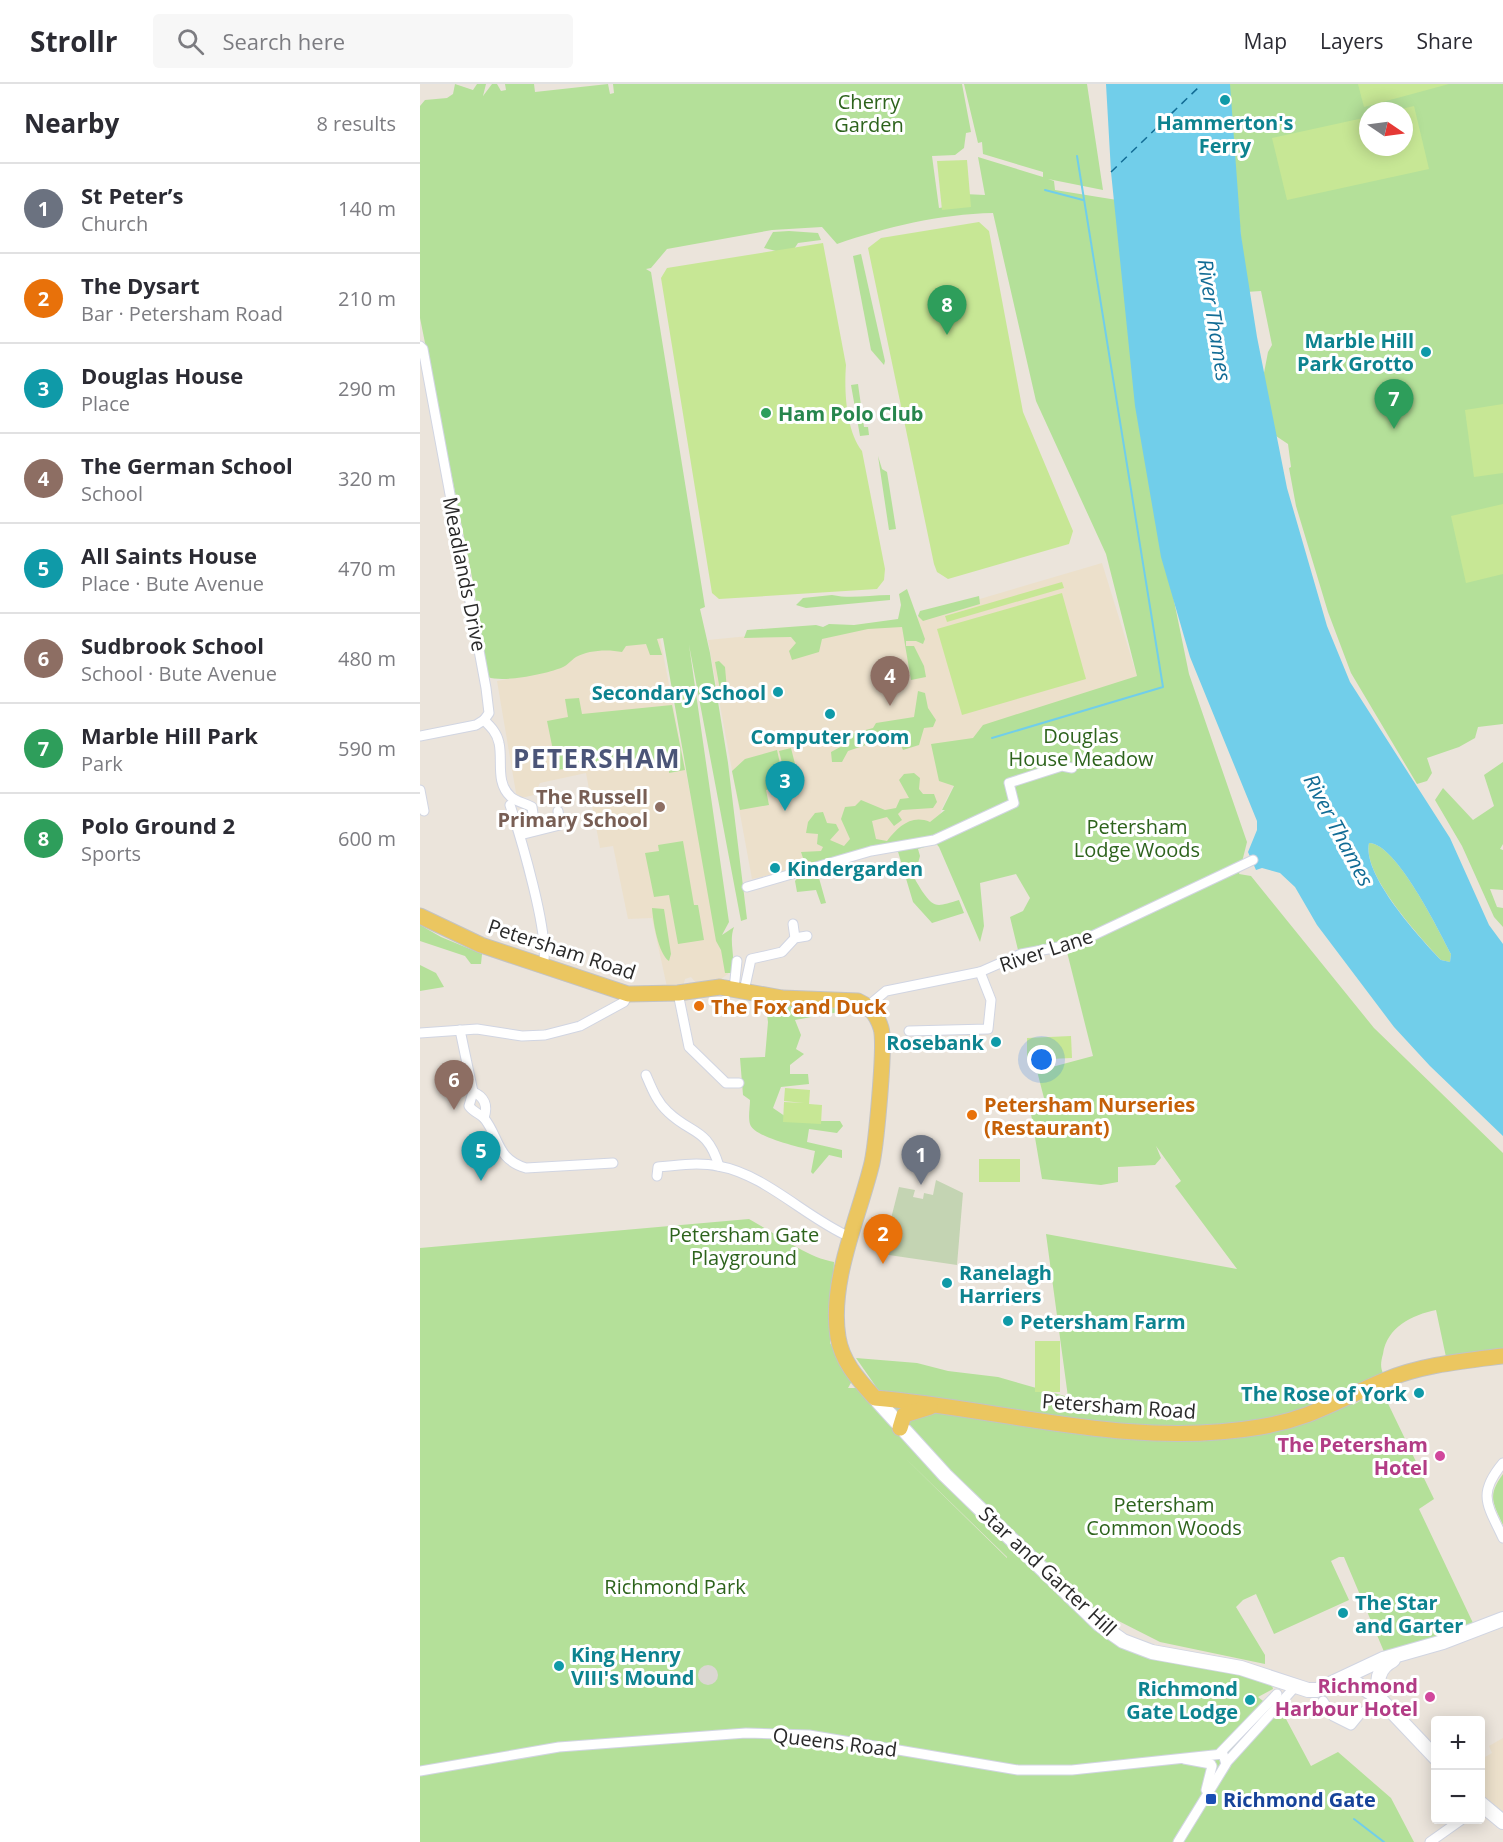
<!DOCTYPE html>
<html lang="en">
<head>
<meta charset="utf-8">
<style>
	body { margin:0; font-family:"Open Sans",sans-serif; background:#f7f7f7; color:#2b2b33 }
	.controls { position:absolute; right:18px; bottom:18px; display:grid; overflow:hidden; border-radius:6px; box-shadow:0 3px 15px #0003 }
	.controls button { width:54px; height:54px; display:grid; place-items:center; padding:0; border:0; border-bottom:2px solid #e1e1e2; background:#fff; color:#2b2b33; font:30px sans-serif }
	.compass { position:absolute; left:939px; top:18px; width:54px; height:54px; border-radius:50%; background:#fff; box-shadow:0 3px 15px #0003; rotate:103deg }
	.you { position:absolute; left:622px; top:976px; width:21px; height:21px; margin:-15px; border:4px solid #fff; border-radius:50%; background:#1a73e8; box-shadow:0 0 0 9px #1a73e833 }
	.badge { display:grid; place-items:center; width:39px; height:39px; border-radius:50%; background:#0f766e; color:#fff; font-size:20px; font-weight:700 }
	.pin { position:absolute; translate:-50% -50px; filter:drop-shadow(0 2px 3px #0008) }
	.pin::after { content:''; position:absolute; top:32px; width:21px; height:18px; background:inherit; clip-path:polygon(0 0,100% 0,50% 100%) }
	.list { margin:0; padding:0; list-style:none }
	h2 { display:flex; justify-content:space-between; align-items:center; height:78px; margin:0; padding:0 24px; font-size:26px }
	h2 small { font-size:20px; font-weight:400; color:#7c7c81 }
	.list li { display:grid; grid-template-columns:39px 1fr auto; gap:18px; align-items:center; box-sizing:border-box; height:90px; padding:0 24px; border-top:2px solid #e1e1e2 }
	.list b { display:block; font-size:22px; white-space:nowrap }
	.list p { margin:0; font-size:20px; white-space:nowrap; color:#7c7c81 }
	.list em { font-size:20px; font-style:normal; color:#7c7c81 }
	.icon { flex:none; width:33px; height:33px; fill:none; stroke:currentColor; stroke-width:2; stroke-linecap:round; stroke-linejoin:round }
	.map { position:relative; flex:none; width:1083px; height:1758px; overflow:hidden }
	header { display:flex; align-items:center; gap:36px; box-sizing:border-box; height:84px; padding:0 30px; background:#fff; border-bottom:2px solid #e1e1e2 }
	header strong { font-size:28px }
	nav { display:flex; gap:33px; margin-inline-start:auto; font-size:21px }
	.search { width:420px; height:54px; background:#f7f7f7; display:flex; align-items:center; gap:15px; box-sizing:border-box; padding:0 21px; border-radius:6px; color:#7c7c81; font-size:22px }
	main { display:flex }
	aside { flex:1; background:#fff }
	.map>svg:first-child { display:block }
	.education { fill:#ece0cb }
	.green { fill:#b4e099; fill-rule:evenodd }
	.cemetery { fill:#c4d4b3 }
	.pitch { fill:#c7e795 }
	.plaza { fill:#dbd7d2 }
	.water { fill:#71ceea; fill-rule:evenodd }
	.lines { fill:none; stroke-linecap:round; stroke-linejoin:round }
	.stream { stroke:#71ceea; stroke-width:2 }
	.ferry { stroke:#126c95; stroke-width:1.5; stroke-dasharray:8 6; stroke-linecap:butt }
	.street-casing { stroke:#d1d5e2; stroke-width:11 }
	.secondary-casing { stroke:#d1d5e2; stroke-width:16 }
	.primary-casing { stroke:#c3c3c3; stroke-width:17 }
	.street { stroke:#fff; stroke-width:9 }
	.secondary { stroke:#fff; stroke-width:14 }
	.primary { stroke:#ebc660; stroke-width:15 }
	.culture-dot { fill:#0f9aa8; stroke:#fff; stroke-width:2 }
	.leisure-dot { fill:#2e9e5b; stroke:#fff; stroke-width:2 }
	.education-dot { fill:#8d6e63; stroke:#fff; stroke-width:2 }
	.food-dot { fill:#e8710a; stroke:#fff; stroke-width:2 }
	.hotel-dot { fill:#d1479c; stroke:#fff; stroke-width:2 }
	.transit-dot { fill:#1a4fb4; stroke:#fff; stroke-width:2 }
	.labels { text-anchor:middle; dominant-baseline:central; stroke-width:6; stroke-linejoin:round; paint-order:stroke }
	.park-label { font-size:20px; fill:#2d631c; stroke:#fff }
	.culture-label { font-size:20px; font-weight:bold; fill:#0d838f; stroke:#fff; text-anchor:end }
	.leisure-label { font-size:20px; font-weight:bold; fill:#27864d; stroke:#fff; text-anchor:start }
	.street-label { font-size:20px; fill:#292929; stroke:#fff }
	.education-label { font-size:20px; font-weight:bold; fill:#785e54; stroke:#fff; text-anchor:end }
	.food-label { font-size:20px; font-weight:bold; fill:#c56008; stroke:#fff; text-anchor:start }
	.hotel-label { font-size:20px; font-weight:bold; fill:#b23c85; stroke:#fff; text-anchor:end }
	.transit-label { font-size:20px; font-weight:bold; fill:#164399; stroke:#fff; text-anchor:start }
	.water-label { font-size:21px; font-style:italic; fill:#126c95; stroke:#fff }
	.district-label { font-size:26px; font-weight:bold; letter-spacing:1.5px; fill:#4b5578; stroke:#fff }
</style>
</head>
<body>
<header>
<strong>Strollr</strong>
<div class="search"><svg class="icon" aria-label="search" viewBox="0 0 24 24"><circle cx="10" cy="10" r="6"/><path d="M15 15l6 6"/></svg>Search here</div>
<nav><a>Map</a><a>Layers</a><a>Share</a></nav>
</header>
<main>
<aside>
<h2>Nearby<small>8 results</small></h2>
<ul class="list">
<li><span class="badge" style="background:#6b7280">1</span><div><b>St Peter’s</b><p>Church</p></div><em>140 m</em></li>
<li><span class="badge" style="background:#e8710a">2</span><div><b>The Dysart</b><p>Bar · Petersham Road</p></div><em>210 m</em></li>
<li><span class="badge" style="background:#0f9aa8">3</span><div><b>Douglas House</b><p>Place</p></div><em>290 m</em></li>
<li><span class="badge" style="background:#8d6e63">4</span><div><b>The German School</b><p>School</p></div><em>320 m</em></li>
<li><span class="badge" style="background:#0f9aa8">5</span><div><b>All Saints House</b><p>Place · Bute Avenue</p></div><em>470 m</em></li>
<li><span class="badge" style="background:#8d6e63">6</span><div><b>Sudbrook School</b><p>School · Bute Avenue</p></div><em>480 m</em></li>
<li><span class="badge" style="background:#2e9e5b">7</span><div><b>Marble Hill Park</b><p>Park</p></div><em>590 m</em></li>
<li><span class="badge" style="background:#2e9e5b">8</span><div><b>Polo Ground 2</b><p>Sports</p></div><em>600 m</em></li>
</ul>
</aside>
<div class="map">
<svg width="1083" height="1758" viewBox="0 0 1083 1758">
	<rect width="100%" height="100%" fill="#ebe4db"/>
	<g class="education">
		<path d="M682,479L717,592L561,648L523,722L511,756L332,795L288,556L485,537Z"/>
		<path d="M240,554L291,817L308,885V890L301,895L277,900L271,893L265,895L263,902L247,903L232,834L208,835L193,762L180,764L166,689L120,699L114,711L97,715L77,597L138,585L155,566Z"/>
		<path d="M1083,1654V1733L1061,1713L1060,1676L1072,1669L1069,1662Z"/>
	</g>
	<g class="green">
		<path d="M35,0L53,6L57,0H66L63,12L72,0H77L81,7L86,6L85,0H114L115,8L188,0L190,10L194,9L193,0H542L551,48L546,49L544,64L535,71L512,72L519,124L542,120L544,110L565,111L558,73L623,93V88L563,70L562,58L558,59L544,0H667L683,106L628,95L634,97L635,106L697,116L733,414L769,590L827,758L819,790L831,792L954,944L1083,1069V1266L1026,1273L1016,1226C992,1231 967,1243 963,1270C961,1277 960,1283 963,1289L927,1306L933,1321L961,1305L1014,1415L999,1425L1053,1539L965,1570L924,1473H919L911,1477L929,1516L854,1550L836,1510L823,1516L816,1523L845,1571V1580L740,1558L669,1522L480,1337L436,1274L497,1279L528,1287L578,1293L648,1313L626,1150L817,1185L755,1102L761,1097L736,1062L741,1074L735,1081L698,1083V1098L681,1101L622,1095L609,1018L624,1014L617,987L673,972L647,868L797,797L648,857L598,866L590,833L603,827L610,814L596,790L560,799L564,842L560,858L519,763L513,756H511L508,762L498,765L500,772L497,783L492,785C494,796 497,798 502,807C515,826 518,822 539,816L544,829L512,839L493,818L476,761L410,776L411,790L399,794L406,819L401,820L396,806L377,808L375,797L391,777H384L381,768L401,767L403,763L397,760L398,750L386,749L388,738L395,729L403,728L407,739L416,740L419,746L410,756L424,762L430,755L421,735L425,723L435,722L441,716L465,726L476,724L480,715L489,714L479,696L484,690L494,689L500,694L499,705L503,710H514L517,718L513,724L482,726L478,730L482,736L474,742L467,733L452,737L456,755L467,757C478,743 491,730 510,738L525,726H522L534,702L519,697L511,660L553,654L563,641L717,592L686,470L616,317L573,129C520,130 466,143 417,160L402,143L352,146L247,165L231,184L226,185L231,188L285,523L280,525L290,569L308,679L327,835L321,837L269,561L309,838L302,851L314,843C308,859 317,874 311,889H305L301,866L296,857L243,554L237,555L242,571H230L226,560L206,562L202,568C188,565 168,566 156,573C150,577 147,582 141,584C125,590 83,599 68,593L52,493L0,234V22L5,16L27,14L33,10Z"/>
		<path d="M807,0H1083V640L1058,643L1055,654L1039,663L1007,674L1012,689L1007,697L997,700L931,589L908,528L876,422L869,384L871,383L868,360L850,348L839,315L848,268L852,261L841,207L826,208ZM948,27H984V63H948Z"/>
		<path d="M369,147L398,149L401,156L378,159L374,165L360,168L344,164L353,148Z"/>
		<path d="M441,170L465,277L464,281L451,266L433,172Z"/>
		<path d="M438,300L444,343H448L449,351L440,352L431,301Z"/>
		<path d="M458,372L462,385L467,388L476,445L469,446Z"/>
		<path d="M487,505L505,555L503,560L496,557H486V562H494L504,582L506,593L491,596L482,543L448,545L402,555L399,568L372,576L369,567L376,559L371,553L324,554L327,546L396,541L403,543L409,540L434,541L478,535L481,521L479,510Z"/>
		<path d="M412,511C431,515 449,511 470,511V516L386,524L376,521L383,514Z"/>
		<path d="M559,512L560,520L503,537L498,532L500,527Z"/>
		<path d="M299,577L305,583L307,606H300L295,578Z"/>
		<path d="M498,607L505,609L508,624L516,636L513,643L504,644L499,661L483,666L476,651L428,667L422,678H412L411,668L424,661L427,651L453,644L456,639L494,633Z"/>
		<path d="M159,614L162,630L252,621L265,686L249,689V684L233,685L226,673L137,686L127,637L148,633L145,615Z"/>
		<path d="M371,664L379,696L367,699L359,667Z"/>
		<path d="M357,666L365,702L346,706L349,721L320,726L312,687L325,675Z"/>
		<path d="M1083,678V760L1080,765L1083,766V806L1070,805L1077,823L1083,824V843L1074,833L1042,762L1015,716L1023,704L1053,736L1074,722L1064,691Z"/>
		<path d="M263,757L274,821H278L284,856L258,860L249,811L234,813L225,769L239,767L238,761Z"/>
		<path d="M949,759C976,759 1019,847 1031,870L1030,878L1021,876C1001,854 942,791 949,759Z"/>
		<path d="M232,824L244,825L251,870L249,877C238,870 233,837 232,824Z"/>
		<path d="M0,841L21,853L62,870L61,880H51L45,872L0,857Z"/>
		<path d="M0,881L16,889L24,903L0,907Z"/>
		<path d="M345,916L435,921L445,929L430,926L375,936L381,951L376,965L384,970L370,981V990H388L389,1000L361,1003L353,1024L372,1037H420L423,1042L417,1049L389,1045L387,1058L422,1066V1074L409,1071L393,1090L391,1088L395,1067C382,1064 333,1053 330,1040C328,1033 330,1023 330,1016L323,1011L320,974L345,973L348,938Z"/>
		<path d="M329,1135C355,1149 386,1173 414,1178L410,1259L432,1297L428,1304H438L486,1359L703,1561L851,1598L853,1605L838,1613L866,1635L891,1682L918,1668L971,1714L994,1758H0V1164ZM481,1370L587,1473V1474Z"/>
		<path d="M1083,1390V1441C1073,1418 1067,1412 1083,1390Z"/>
	</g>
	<path class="cemetery" d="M516,1096L543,1109L537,1181L462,1170L479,1103L495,1106L493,1113L503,1115L504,1109L513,1111Z"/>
	<g class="pitch">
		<path d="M938,0H1029L944,23Z"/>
		<path d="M994,22L1009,85L867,116L852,54L948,33V63H984V27H973Z"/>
		<path d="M547,76L551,123L522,126L517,77Z"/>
		<path d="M559,138L569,147L603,328L653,447L649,460L528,495L517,488L514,480L448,164L461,154Z"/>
		<path d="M403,159L426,281C424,307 426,346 442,367L465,485L464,496L457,505L299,515L292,509L241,194L247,184Z"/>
		<path d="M1083,320V389L1054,393L1045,326Z"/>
		<path d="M1083,420V490L1046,499L1031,432Z"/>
		<path d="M642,498L644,504L527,538L525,532Z"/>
		<path d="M642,509L666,595L542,631L517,545Z"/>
		<path d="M651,952L652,974L607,976V954Z"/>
		<path d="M365,1004L390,1006L389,1020L402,1021L401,1040L363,1038L364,1018L384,1019L364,1017Z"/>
		<rect x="559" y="1075" width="41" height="23"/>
		<rect x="615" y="1257" width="25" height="51"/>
	</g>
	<circle class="plaza" cx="288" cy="1591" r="10"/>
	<path class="water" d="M686,0H810L821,151L837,253L867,404L907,542L930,598L1030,754L1069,841L1083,860V1052L1010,982L974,943L897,841L875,803L860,789L842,784L836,786L828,768L837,746V737L770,573L741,473L715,322L691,88ZM949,759C976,759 1019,847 1031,870L1030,878L1021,876C1000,854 942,791 949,759Z"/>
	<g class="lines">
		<g class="stream">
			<path d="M625,106L663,116"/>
			<path d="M572,654L743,603L657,72"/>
			<path d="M934,1735L964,1758"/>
		</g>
		<path class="ferry" d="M691,88L781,1"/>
		<g class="street-casing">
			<g id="street">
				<path d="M0,262L3,265L66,604L69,629L64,636"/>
				<path d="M64,636C71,643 77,649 79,659C83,676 75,699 91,713C97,718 105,719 112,723L113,730"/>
				<path d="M0,652L56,641L64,636"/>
				<path d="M0,706L4,727"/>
				<path d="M90,721C100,751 131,854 123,881"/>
				<path d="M100,751L140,741L138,727"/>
				<path d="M327,803L451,767L514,756L594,719L589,699L642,682L652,684"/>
				<path d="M373,840L375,854"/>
				<path d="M314,905L317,877"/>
				<path d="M324,907L331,875L362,868L375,854L387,852"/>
				<path d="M258,909L269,963L306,999H319"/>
				<path d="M448,922L466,907L560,888L601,870L655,860L833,776"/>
				<path d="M40,946L53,1008L49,1022C53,1028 59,1029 64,1034C80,1054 76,1075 106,1084L193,1079"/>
				<path d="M489,947L568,945L571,916L560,888"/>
				<path d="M0,949L57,945L102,952L125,951L160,942L204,918L208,910"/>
				<path d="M226,991C232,1005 237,1018 248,1028C272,1051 287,1043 299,1082"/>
				<path d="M53,1008C65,1013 68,1022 64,1034"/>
				<path d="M237,1092L238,1083C257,1081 279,1078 298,1082C345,1090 386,1134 430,1153"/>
				<path d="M1083,1379C1057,1410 1067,1420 1083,1454"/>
				<path d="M903,1617L913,1632L931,1641L940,1630L961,1616"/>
				<path d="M800,1669L857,1610"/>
				<path d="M764,1675L791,1680"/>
				<path d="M807,1678L874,1604"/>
				<path d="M0,1687L139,1663L326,1649L389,1651L598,1686H652L803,1670L806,1680L758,1758"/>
				<path d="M786,1706L792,1682"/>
				<path d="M1010,1758L1041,1736"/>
			</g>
		</g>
		<g class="secondary-casing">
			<g id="secondary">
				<path d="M455,1314L525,1391L679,1540L703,1557L732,1568L821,1584L888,1606H897L963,1575L1023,1558L1083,1535"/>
				<path d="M927,1593L960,1615L1016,1674"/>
				<path d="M960,1615C957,1597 956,1585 973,1576"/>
				<path d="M1060,1719L1083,1738"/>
			</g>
		</g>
		<g class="primary-casing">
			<g id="primary">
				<path d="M0,832L61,861L208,910L258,909L300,903L362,914L438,917C450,922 457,931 461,944C466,960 456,1060 452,1079C439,1133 409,1197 418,1253C422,1278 438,1295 455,1314C583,1325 710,1365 840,1343C890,1335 918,1316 963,1297C1000,1281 1043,1277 1083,1272"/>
				<path d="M480,1344L484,1331L510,1323"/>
			</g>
		</g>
		<use href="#street" class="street"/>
		<use href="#secondary" class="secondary"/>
		<use href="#primary" class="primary"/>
	</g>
	<g class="culture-dot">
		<circle cx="805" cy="16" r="6"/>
		<circle cx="1006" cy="268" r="6"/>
		<circle cx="358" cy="608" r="6"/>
		<circle cx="410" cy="630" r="6"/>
		<circle cx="355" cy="784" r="6"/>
		<circle cx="576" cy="958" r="6"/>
		<circle cx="527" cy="1199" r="6"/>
		<circle cx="588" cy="1237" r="6"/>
		<circle cx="999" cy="1309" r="6"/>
		<circle cx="923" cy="1529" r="6"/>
		<circle cx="139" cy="1582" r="6"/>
		<circle cx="830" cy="1616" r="6"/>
	</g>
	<circle class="leisure-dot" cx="346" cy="329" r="6"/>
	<circle class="education-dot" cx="240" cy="723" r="6"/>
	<g class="food-dot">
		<circle cx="279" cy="922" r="6"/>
		<circle cx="552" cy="1031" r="6"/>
	</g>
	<g class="hotel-dot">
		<circle cx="1020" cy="1372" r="6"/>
		<circle cx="1010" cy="1613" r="6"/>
	</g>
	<rect class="transit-dot" x="785" y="1709" width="12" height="12" rx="3"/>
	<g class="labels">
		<g class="park-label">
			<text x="449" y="17">Cherry<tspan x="449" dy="23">Garden</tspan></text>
			<text x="661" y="651">Douglas<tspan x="661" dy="23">House Meadow</tspan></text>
			<text x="717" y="742">Petersham<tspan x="717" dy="23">Lodge Woods</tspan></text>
			<text x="324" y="1150">Petersham Gate<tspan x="324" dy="23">Playground</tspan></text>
			<text x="744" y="1420">Petersham<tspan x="744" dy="23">Common Woods</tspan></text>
			<text x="255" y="1502">Richmond Park</text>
		</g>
		<g class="culture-label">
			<text x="805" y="38" text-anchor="middle">Hammerton's<tspan x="805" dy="23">Ferry</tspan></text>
			<text x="994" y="256">Marble Hill<tspan x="994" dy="23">Park Grotto</tspan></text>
			<text x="346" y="608">Secondary School</text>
			<text x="410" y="652" text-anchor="middle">Computer room</text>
			<text x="367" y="784" text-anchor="start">Kindergarden</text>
			<text x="564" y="958">Rosebank</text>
			<text x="539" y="1188" text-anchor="start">Ranelagh<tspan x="539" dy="23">Harriers</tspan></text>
			<text x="600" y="1237" text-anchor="start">Petersham Farm</text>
			<text x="987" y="1309">The Rose of York</text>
			<text x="935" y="1518" text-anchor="start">The Star<tspan x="935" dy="23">and Garter</tspan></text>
			<text x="151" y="1570" text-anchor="start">King Henry<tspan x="151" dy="23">VIII's Mound</tspan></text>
			<text x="818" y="1604">Richmond<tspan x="818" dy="23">Gate Lodge</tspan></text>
		</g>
		<g class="leisure-label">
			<text x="358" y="329">Ham Polo Club</text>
		</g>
		<g class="street-label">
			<text transform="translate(45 490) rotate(79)">Meadlands Drive</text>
			<text transform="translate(142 865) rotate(18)">Petersham Road</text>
			<text transform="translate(626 866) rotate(-18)">River Lane</text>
			<text transform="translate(699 1322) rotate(4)">Petersham Road</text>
			<text transform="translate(628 1487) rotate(43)">Star and Garter Hill</text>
			<text transform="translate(415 1658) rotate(7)">Queens Road</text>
		</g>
		<g class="education-label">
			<text x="228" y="712">The Russell<tspan x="228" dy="23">Primary School</tspan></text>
		</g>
		<g class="food-label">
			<text x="291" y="922">The Fox and Duck</text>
			<text x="564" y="1020">Petersham Nurseries<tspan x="564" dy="23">(Restaurant)</tspan></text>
		</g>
		<g class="hotel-label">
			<text x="1008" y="1360">The Petersham<tspan x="1008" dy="23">Hotel</tspan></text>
			<text x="998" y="1601">Richmond<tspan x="998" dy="23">Harbour Hotel</tspan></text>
		</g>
		<g class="transit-label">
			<text x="803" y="1715">Richmond Gate</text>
		</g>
		<g class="water-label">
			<text transform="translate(795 236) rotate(81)">River Thames</text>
			<text transform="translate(919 746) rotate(62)">River Thames</text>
		</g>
		<g class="district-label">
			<text x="177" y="674">PETERSHAM</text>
		</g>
	</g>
</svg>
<div class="controls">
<button>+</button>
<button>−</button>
</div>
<svg class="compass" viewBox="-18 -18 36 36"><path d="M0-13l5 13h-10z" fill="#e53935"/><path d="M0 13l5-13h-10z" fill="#7c7c81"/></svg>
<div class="you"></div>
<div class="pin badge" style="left:501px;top:1101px;background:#6b7280">1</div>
<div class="pin badge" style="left:463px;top:1180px;background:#e8710a">2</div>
<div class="pin badge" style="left:365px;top:727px;background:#0f9aa8">3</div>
<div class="pin badge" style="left:470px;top:622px;background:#8d6e63">4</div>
<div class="pin badge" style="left:61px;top:1097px;background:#0f9aa8">5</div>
<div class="pin badge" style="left:34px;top:1026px;background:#8d6e63">6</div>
<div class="pin badge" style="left:974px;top:345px;background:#2e9e5b">7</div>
<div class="pin badge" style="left:527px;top:251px;background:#2e9e5b">8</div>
</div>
</main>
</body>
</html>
